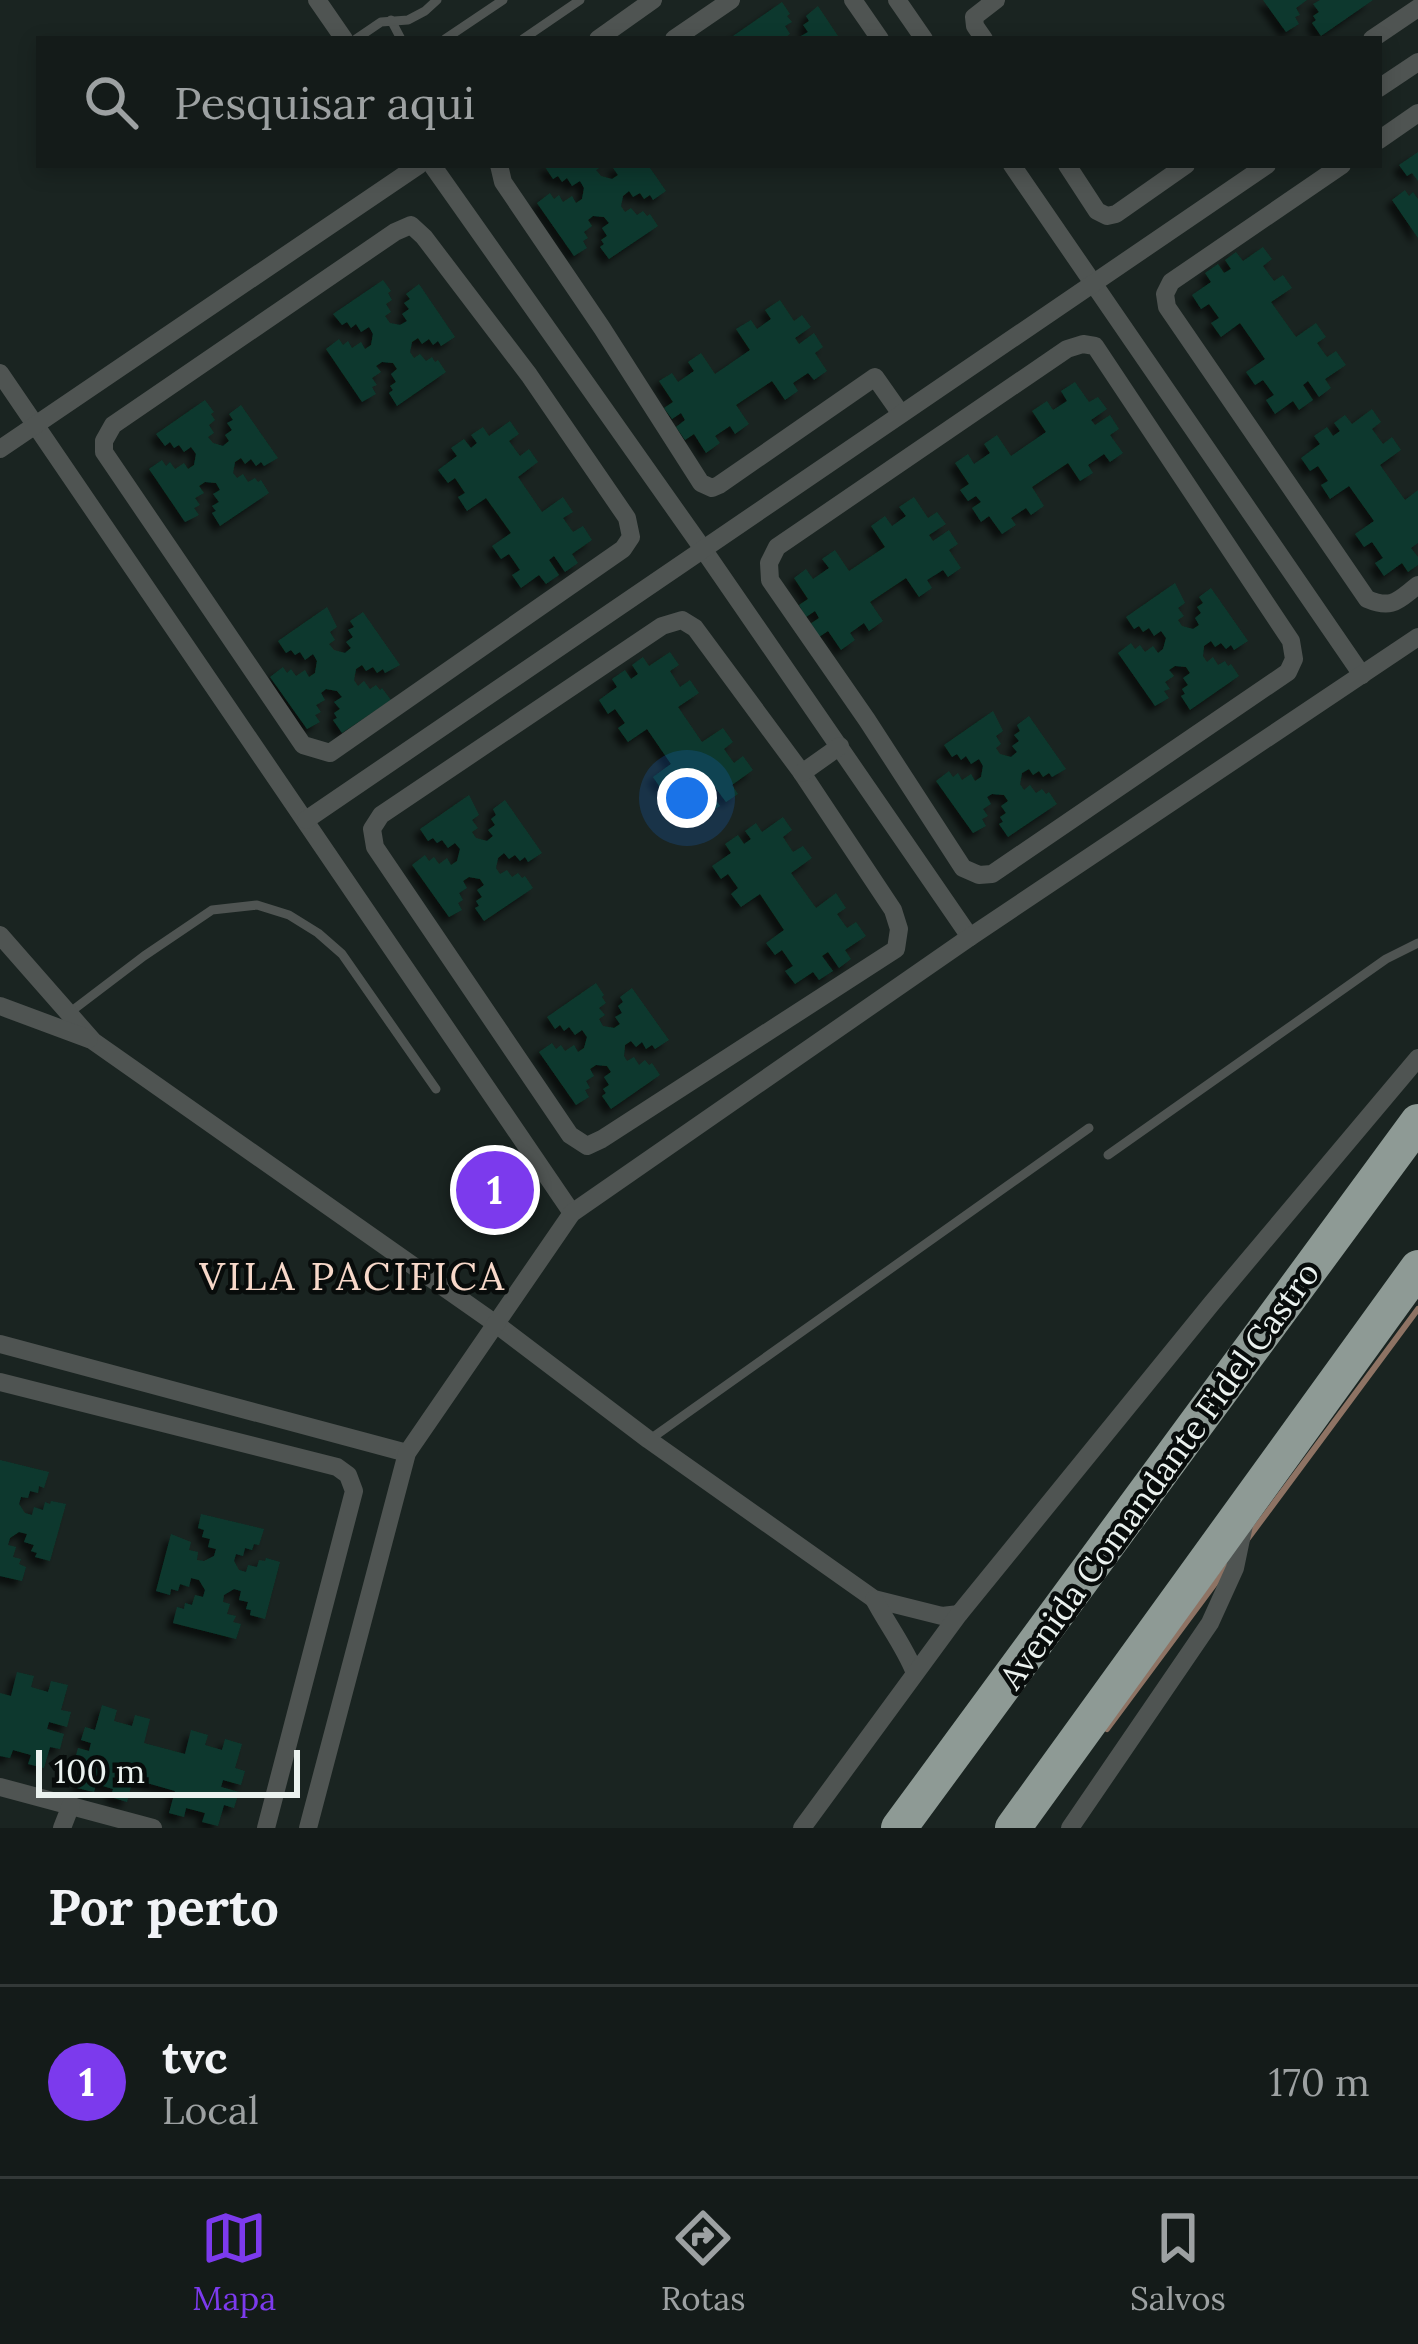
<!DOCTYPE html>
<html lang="pt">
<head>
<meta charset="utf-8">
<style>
	body { margin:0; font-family:Lora,serif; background:#1d2422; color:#f1f3f6 }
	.scale { position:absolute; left:36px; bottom:30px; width:264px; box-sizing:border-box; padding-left:12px; border:6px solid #ebf2ef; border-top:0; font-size:33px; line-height:42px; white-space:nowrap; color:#ebf2ef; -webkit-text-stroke:9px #080c0b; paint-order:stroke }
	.you { position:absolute; left:687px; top:798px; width:42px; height:42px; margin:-30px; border:9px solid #fff; border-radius:50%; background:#1a73e8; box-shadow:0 0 0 18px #1a73e833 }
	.badge { display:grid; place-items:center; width:78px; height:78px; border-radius:50%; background:#7c3aed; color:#fff; font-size:39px; font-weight:700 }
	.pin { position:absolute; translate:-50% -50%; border:6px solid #fff; box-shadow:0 3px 12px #0006 }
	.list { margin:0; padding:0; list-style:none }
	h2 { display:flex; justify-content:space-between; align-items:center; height:156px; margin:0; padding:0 48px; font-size:51px }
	h2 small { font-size:39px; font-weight:400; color:#9da1a2 }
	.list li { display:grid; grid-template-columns:78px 1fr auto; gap:36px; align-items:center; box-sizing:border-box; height:192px; padding:0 48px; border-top:3px solid #333938 }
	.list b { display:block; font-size:45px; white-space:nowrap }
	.list p { margin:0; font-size:39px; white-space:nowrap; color:#9da1a2 }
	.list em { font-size:39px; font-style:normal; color:#9da1a2 }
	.icon { flex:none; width:66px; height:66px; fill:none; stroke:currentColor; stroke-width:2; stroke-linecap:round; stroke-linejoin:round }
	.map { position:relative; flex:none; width:1418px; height:1828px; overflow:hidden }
	.search { position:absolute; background:#141b19; box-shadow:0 6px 18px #0003; left:36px; right:36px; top:36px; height:132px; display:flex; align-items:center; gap:30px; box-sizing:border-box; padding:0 42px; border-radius:0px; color:#9da1a2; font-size:45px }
	.sheet { height:348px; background:#141b19 }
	nav { display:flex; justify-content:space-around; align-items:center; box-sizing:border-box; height:168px; border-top:3px solid #333938; background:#141b19; font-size:33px; color:#9da1a2 }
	nav a { display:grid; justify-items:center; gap:6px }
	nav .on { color:#7c3aed }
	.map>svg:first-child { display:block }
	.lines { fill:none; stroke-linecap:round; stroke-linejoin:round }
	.stream { stroke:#8e7364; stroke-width:6 }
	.building { fill:#0c392d; filter:url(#shadow) }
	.service { stroke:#4f5452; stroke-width:9 }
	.minor { stroke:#4f5452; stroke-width:18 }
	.motorway { stroke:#8e9a95; stroke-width:36 }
	.labels { text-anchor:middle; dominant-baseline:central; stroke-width:9; stroke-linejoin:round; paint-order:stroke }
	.street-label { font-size:33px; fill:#ebf2ef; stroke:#080c0b }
	.quarter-label { font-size:39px; letter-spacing:3px; fill:#f7d8c9; stroke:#080c0b }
</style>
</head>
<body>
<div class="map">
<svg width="1418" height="1828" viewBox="0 0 1418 1828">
	<defs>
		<filter id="shadow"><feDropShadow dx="-6" dy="6" stdDeviation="3" flood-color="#0009"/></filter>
	</defs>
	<rect width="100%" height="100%" fill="#1a2421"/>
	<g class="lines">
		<g class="stream">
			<path d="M1246,1541L1418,1309"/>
			<path d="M1107,1729L1228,1566"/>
		</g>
	</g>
	<g class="building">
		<path d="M1263,0H1307L1296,8L1300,15L1295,17L1299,24L1286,32Z"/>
		<path d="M1320,0H1373L1321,36L1312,23L1316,20L1313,16L1319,12L1313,4Z"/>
		<path d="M782,2L790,14L787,16L792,22L785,26L790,34L783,39H735L733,36Z"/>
		<path d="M818,6L840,39H803L801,36L808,32L803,25L809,21L806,16Z"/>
		<path d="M1418,152V181L1412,173L1407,176L1399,165Z"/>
		<path d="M548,165H604L596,170L601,176L612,179L618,175L613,168L617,165H648L666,191L653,200L650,195L644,199L640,193L633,197L629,191L623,196L621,206L625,212L631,208L637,215L643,211L647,216L650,214L658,226L609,259L600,247L604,244L601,240L607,236L602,228L609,223L604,217L593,216L588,220L592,226L584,232L588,238L583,241L587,248L574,256L537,203L550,193L554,199L559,195L563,202L572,196L576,203L582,199L584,188L580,181L572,186L567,178L562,182L558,176L553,179L545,167Z"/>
		<path d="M1405,190L1409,196L1413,192L1418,199V238L1392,200Z"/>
		<path d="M1263,247L1272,259L1263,266L1274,281L1283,275L1292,288L1271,302L1296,337L1316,323L1326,337L1317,343L1327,357L1336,351L1346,365L1325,379L1331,388L1319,397L1308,381L1303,385L1313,400L1299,410L1293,401L1275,414L1266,400L1274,395L1263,380L1255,385L1246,372L1265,359L1240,323L1221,337L1211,323L1219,318L1209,304L1201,309L1192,295L1211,282L1205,273L1218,264L1224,273L1231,269L1225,260L1236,252L1243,261Z"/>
		<path d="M383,280L391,291L388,293L392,300L386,304L391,312L385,316L390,323L400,325L407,321L402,314L409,309L404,303L410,299L406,294L419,284L455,337L441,346L438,341L433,345L429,339L422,344L418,338L412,342L410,352L414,358L420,354L426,361L432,357L435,362L438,360L446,372L397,406L389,393L393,390L390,386L396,382L391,374L397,369L393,363L382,362L376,366L381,372L372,378L377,385L372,387L376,394L362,402L326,349L339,339L343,345L348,341L352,348L361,342L365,349L371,345L373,334L369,327L361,332L356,324L351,328L347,322L342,325L333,314Z"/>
		<path d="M780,300L794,321L802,315L811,327L795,338L799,344L814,333L823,347L815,353L827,371L814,380L808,373L793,383L798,391L785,400L772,381L736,405L749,424L735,434L730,426L715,436L720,443L706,453L694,434L685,440L676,427L685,420L681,413L672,419L664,408L673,402L659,381L672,373L678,382L694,371L688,362L701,353L715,374L750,350L736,329L751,320L757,329L771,319L765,310Z"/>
		<path d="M1075,382L1089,402L1098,397L1107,409L1091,420L1095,425L1110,415L1119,429L1110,435L1123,453L1110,462L1104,454L1088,465L1093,473L1080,481L1068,463L1032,487L1044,506L1031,515L1026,508L1011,518L1016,525L1002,534L989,516L981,522L972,508L981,502L976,496L968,501L960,490L969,484L955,463L968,454L974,464L990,453L984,444L997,435L1011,456L1046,432L1032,411L1047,401L1053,410L1067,401L1061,391Z"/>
		<path d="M205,400L214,412L211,414L215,420L209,425L214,433L208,437L213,443L223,446L229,441L225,435L232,430L227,423L233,420L229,414L241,405L278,458L264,466L261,462L256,466L251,459L245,464L241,458L235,462L233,473L237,478L243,474L248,482L255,478L258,482L261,480L269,493L220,526L212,513L216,511L212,506L219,502L213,494L220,490L216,483L205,482L199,486L204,493L195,498L200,505L194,508L199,515L185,522L149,469L162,460L166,466L170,462L175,469L184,463L188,469L194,465L196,454L191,447L184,452L179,445L174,448L170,442L165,446L156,434Z"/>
		<path d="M1372,409L1381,422L1372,429L1383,444L1392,437L1401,450L1380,465L1405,500L1418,490V543L1411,548L1418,557V565L1408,572L1402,563L1384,576L1375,563L1383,558L1372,542L1364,547L1355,534L1374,521L1349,486L1330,499L1321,485L1328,481L1318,466L1310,471L1301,458L1320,444L1314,436L1327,427L1333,436L1340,431L1334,423L1345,415L1352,424Z"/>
		<path d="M510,421L519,434L509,441L520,456L529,449L538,462L518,477L542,512L563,497L573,512L563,518L573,532L583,526L592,540L572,554L578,563L565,572L554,556L549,560L559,575L546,584L539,575L521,588L512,575L520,570L509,554L501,559L492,546L511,533L486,498L467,511L458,497L465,493L455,478L448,483L438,470L457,456L451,448L464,439L471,448L477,443L471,435L483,427L489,436Z"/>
		<path d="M914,497L928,518L937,512L946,524L929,535L933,541L949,530L958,544L949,550L961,568L948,577L943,570L927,580L932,588L919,597L906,578L870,602L883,621L869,631L864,623L850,633L855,640L841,650L828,631L819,637L810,624L819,618L815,611L806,617L799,605L808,599L794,578L806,569L813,579L829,568L822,559L835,550L849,571L885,547L871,526L885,516L892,526L906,516L899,507Z"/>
		<path d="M1175,583L1185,603L1178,608L1184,616L1178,620L1182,626L1193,629L1199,625L1195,618L1201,613L1197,607L1203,603L1199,597L1211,588L1248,641L1234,650L1231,645L1226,649L1221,643L1215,647L1211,641L1204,646L1203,656L1207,662L1213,657L1218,665L1225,661L1228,666L1231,664L1239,676L1190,710L1181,696L1185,694L1182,689L1188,685L1183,678L1190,673L1186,667L1175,666L1169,670L1174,676L1165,682L1170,689L1164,691L1169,698L1155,706L1118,653L1131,643L1135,649L1140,645L1145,652L1153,646L1158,653L1163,649L1166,638L1161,631L1154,636L1149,628L1143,632L1139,626L1134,629L1126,617Z"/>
		<path d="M327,607L337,627L330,632L335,640L329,644L334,650L345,653L351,648L346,642L353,637L348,630L354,627L350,621L363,612L400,665L385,673L383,669L377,673L373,667L366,671L362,665L356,669L354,680L358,686L364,681L370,689L376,685L380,690L382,688L391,700L342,733L333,720L337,718L334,713L340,709L334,702L342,697L337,691L326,689L321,693L325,700L316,705L321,712L315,715L320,722L307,729L270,677L283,667L287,673L291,669L296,676L305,670L309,677L315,673L317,661L313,654L305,660L300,652L295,655L291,650L286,653L278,641Z"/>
		<path d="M670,652L679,665L670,671L680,687L690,680L699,693L678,707L702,742L723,728L733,742L724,749L734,763L743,756L753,770L732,785L738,794L726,802L715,787L709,791L720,806L706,815L700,806L681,819L672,806L680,800L669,785L662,790L653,777L671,764L647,729L628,742L618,728L625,723L615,709L608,714L599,700L617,687L612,679L625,670L631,679L638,674L632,665L643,657L649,666Z"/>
		<path d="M993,711L1003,731L996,736L1001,744L996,748L1000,754L1011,757L1017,752L1012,746L1019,741L1014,735L1020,731L1017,725L1029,716L1066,769L1052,777L1049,773L1043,777L1039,771L1033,775L1029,769L1022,773L1020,784L1024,790L1030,785L1036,793L1042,789L1046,794L1049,792L1057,804L1008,837L999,824L1003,822L1000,817L1006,813L1001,806L1008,801L1004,795L992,794L987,797L991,804L983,809L988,816L982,819L986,826L973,833L936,781L949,771L953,777L958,773L962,780L971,774L975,781L981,777L983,766L979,759L971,764L966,756L961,760L957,754L952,757L944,745Z"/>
		<path d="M469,795L479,815L472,820L478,828L472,832L476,838L487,841L493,836L488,830L495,825L491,819L496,815L493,809L505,800L542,853L528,862L525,857L520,861L515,855L509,859L504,853L498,858L496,868L500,874L507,870L512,877L518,873L522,878L525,876L533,888L484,921L475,908L479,906L476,901L482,897L477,890L484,885L480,879L469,877L463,881L467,888L459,893L463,900L458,903L462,910L449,917L412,865L425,855L429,861L434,857L439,864L447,858L451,865L457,861L460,849L455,843L448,848L442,840L437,843L433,838L428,841L420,829Z"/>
		<path d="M783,817L792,830L783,837L793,852L803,846L812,858L791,873L816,908L836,893L846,908L837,914L847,928L856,922L866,936L845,950L851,959L839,968L828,952L822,956L833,971L819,980L813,972L795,984L785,971L793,966L782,950L775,955L766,943L784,930L760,894L741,907L731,894L738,888L728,874L721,879L712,866L731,853L725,844L738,835L744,844L751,839L745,831L756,823L762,832Z"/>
		<path d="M596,983L604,995L602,997L606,1003L599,1008L605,1015L599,1019L603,1026L614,1028L620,1024L615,1017L622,1013L618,1006L623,1002L620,997L632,988L669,1040L655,1049L652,1045L646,1049L642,1042L636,1047L631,1041L625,1045L624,1056L627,1061L634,1057L639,1065L645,1060L649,1065L652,1063L660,1075L611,1109L602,1096L606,1093L603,1089L609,1085L604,1077L611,1072L607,1066L596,1065L590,1069L594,1076L586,1081L590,1088L585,1090L589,1097L576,1105L539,1052L552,1043L556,1049L561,1045L565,1051L574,1045L578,1052L584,1048L587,1037L582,1030L575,1035L569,1027L564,1031L560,1025L555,1029L547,1017Z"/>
		<path d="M492,1175L508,1196L498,1203L482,1184Z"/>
		<path d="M0,1460L49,1472L44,1488L39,1486L38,1493L30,1491L28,1498L21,1497L19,1504L25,1513L32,1515L34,1507L43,1510L45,1502L50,1504L51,1501L66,1504L50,1561L35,1557L37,1553L31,1551L34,1545L24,1542L27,1534L19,1532L10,1538L8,1545L16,1547L13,1557L21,1559L19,1564L26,1567L22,1581L0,1576Z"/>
		<path d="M201,1514L264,1529L259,1545L254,1544L252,1550L245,1548L243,1556L236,1554L234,1561L239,1570L246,1572L248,1565L257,1567L259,1560L265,1561L266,1558L280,1562L265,1619L250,1615L251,1610L246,1609L248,1602L239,1600L241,1591L234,1589L224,1595L223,1602L230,1604L227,1614L236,1616L233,1622L241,1624L236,1639L173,1623L177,1607L184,1609L185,1603L192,1605L195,1595L203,1597L205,1590L199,1580L191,1578L189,1587L180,1584L178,1591L171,1589L170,1595L156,1591L171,1534L191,1542L189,1550L198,1552L197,1560L204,1561L214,1556L216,1549L208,1547L210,1539L202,1537L204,1530L198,1528Z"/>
		<path d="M17,1672L34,1676L31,1687L48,1692L51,1681L68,1685L61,1710L71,1712L67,1727L49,1722L47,1729L64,1734L60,1749L50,1747L44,1768L28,1764L31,1755L13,1750L10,1758L0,1756V1693L11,1696Z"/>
		<path d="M102,1705L117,1710L114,1721L132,1726L135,1715L150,1719L144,1743L185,1754L191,1730L208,1735L205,1745L222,1750L225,1739L242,1744L235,1768L245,1771L241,1785L223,1780L221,1787L239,1792L234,1808L224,1805L218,1826L202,1822L205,1813L186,1808L184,1817L169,1813L175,1791L133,1779L127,1802L111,1797L113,1789L96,1784L94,1792L77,1788L84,1766L74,1763L78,1748L89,1751L91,1743L81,1740L85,1727L95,1730Z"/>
	</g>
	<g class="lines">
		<g class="service">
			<path d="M391,20L401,39"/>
			<path d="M356,39L381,22L408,20L425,11L437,0"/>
			<path d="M445,39L503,0"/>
			<path d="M523,39L580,0"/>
			<path d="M69,1013L144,956L212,910L257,905L289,915L318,933L342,954L436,1089"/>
			<path d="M1108,1155L1386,959L1418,943"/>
			<path d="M649,1440L1089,1128"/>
		</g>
		<g class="minor">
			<path d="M317,0L344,39"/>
			<path d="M853,0L880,39"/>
			<path d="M897,0L924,39"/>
			<path d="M598,39L653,0"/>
			<path d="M674,39L731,0"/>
			<path d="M984,39L975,26L974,17L996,0"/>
			<path d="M1372,39L1418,8"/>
			<path d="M1379,88L1418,62"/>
			<path d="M1379,140L1418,113"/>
			<path d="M432,165L703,549L970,937"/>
			<path d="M499,165L503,182L602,328L701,483L712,488L719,485L875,377L901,414"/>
			<path d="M1012,165L1362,675"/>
			<path d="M1067,165L1097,211L1107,216L1116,214L1186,165"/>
			<path d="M1342,165L1171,282L1165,294L1167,307L1367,599C1393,610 1398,600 1418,585"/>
			<path d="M411,225L424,237L529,375L627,518L631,537L623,549L330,753L303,745L104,452V441L113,425L395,232Z"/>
			<path d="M1083,344L1095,346L1291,641L1294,659L1288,672L992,874L979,875L963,868L867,720L770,580L769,563L777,547L1067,349Z"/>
			<path d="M0,373L572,1213"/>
			<path d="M0,449L419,165"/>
			<path d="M682,620L695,628L802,773L893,910L899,929L896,949L602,1139L587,1146L570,1135L375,847L372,829L381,815L662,626Z"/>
			<path d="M802,773L840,746"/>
			<path d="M306,820L1267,165"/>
			<path d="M0,935L93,1041L496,1324L649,1440L874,1599L942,1616L959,1614"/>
			<path d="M0,1006L89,1039"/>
			<path d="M0,1344L407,1453"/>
			<path d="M0,1382L337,1467L348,1475L354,1491L266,1828"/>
			<path d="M874,1599C887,1624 905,1647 915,1673"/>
			<path d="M0,1787L153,1828"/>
			<path d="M62,1828L71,1805"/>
			<path d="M308,1828L407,1453L572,1213L970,937L1418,637"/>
			<path d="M802,1828L959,1614L1212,1303L1418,1058"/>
			<path d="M1070,1828L1210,1623L1235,1568L1244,1525"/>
		</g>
		<g class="motorway">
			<path d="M899,1828L1418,1122"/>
			<path d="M1013,1828L1418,1268"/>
		</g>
	</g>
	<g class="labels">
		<g class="street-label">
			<text transform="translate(1159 1475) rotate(-54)">Avenida Comandante Fidel Castro</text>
		</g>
		<g class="quarter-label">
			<text x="353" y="1276">VILA PACIFICA</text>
		</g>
	</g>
</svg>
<div class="scale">100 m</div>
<div class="you"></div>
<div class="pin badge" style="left:495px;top:1190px">1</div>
<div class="search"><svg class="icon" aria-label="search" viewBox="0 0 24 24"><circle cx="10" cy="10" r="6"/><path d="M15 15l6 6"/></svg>Pesquisar aqui</div>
</div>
<section class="sheet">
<h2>Por perto<small></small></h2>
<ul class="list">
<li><span class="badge">1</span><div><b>tvc</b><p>Local</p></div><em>170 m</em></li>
</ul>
</section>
<nav>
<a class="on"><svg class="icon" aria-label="map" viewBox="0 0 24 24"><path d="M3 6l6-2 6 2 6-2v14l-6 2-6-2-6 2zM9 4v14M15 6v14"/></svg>Mapa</a>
<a><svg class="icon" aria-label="directions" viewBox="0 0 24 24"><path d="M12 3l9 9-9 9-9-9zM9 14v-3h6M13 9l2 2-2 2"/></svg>Rotas</a>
<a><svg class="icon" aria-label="saved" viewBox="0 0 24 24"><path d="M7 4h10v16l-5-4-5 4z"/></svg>Salvos</a>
</nav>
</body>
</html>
